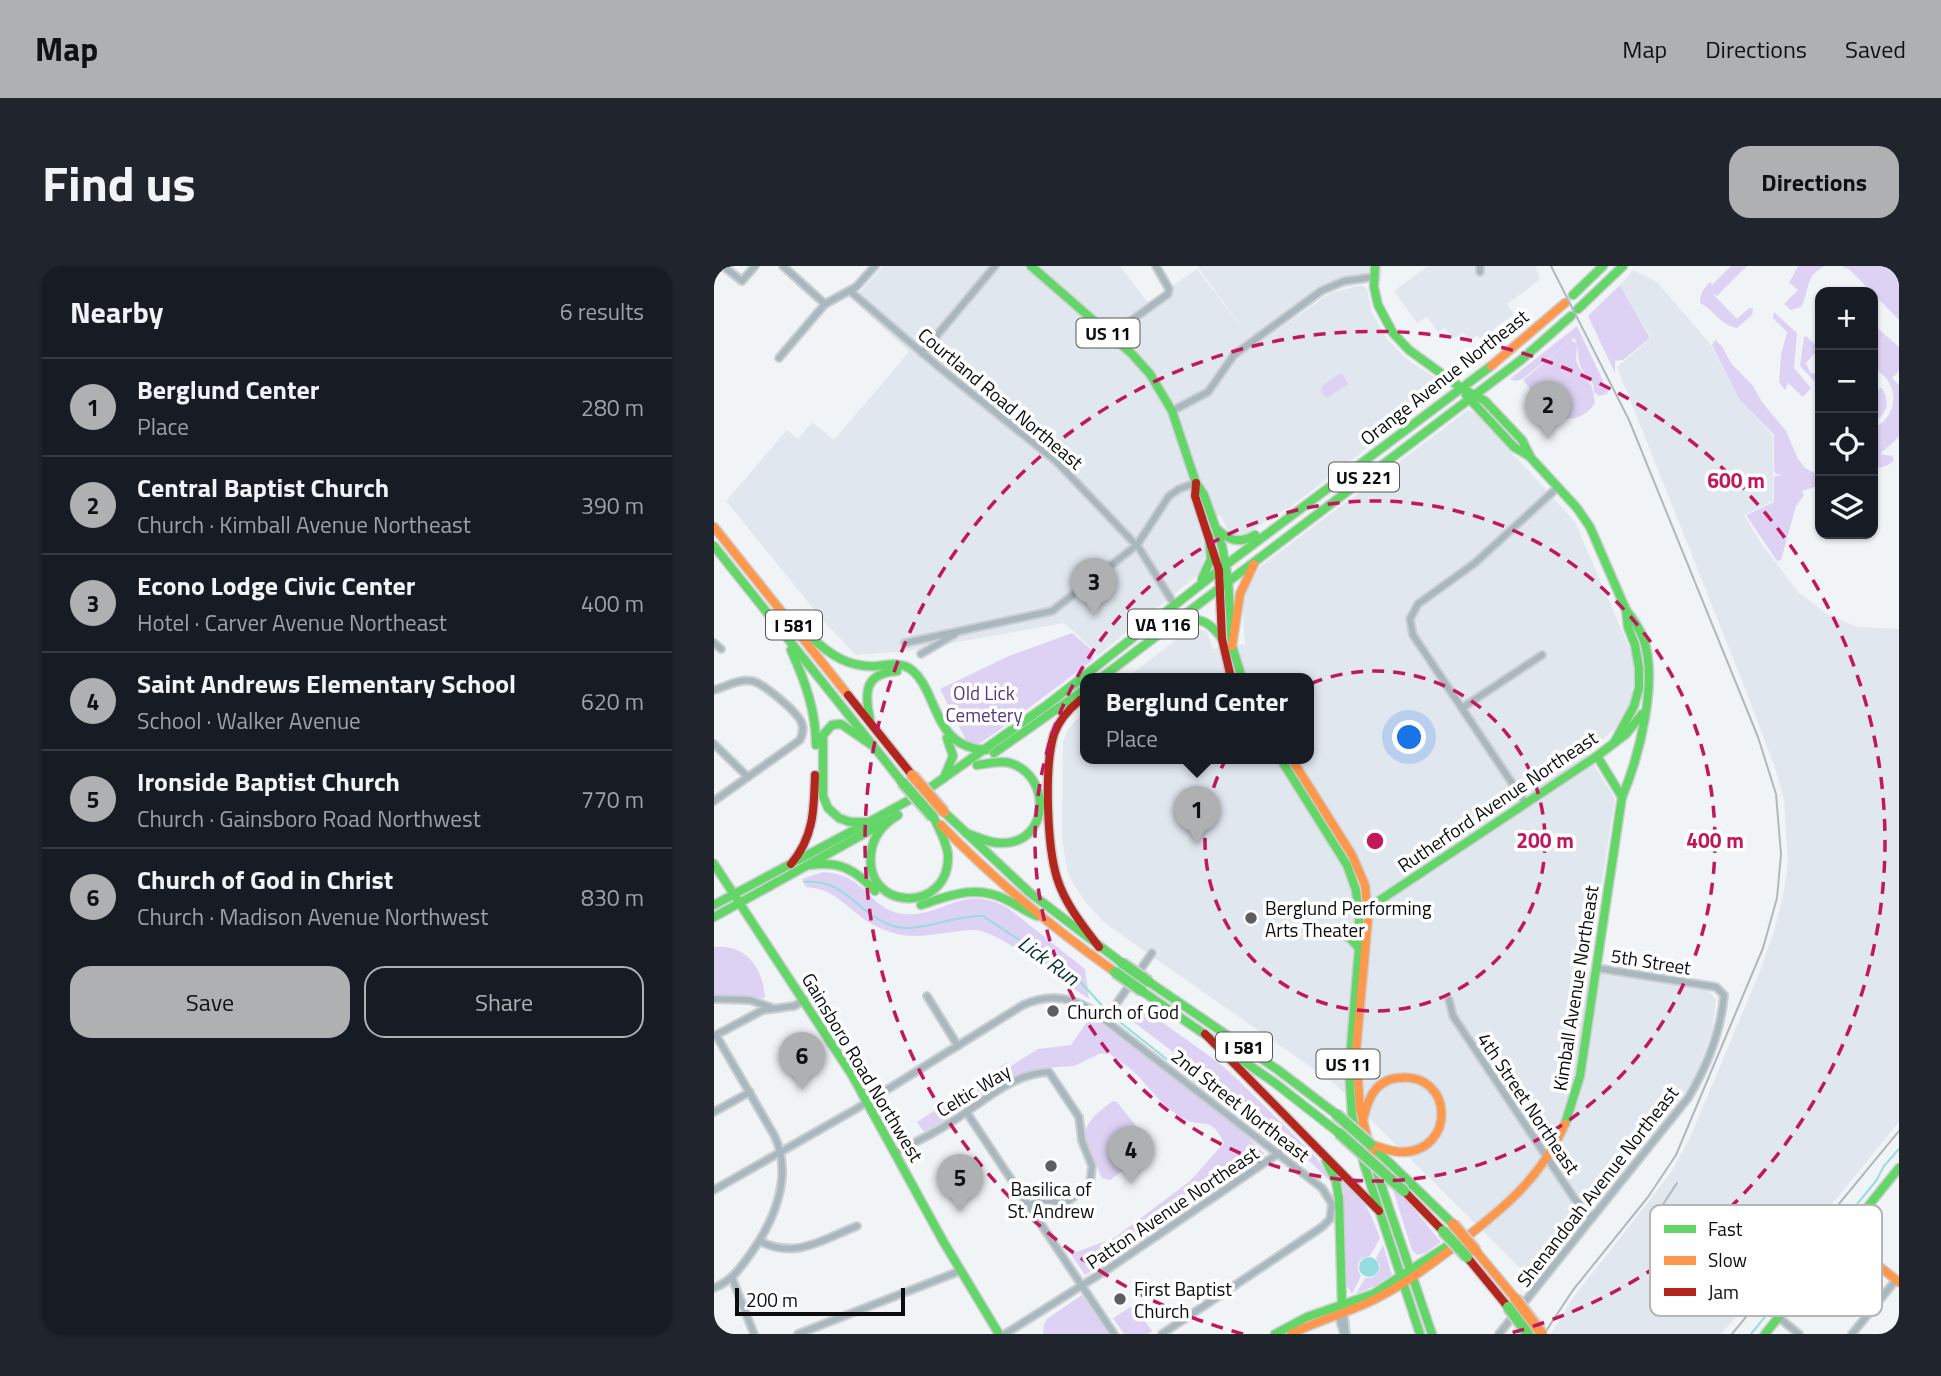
<!DOCTYPE html>
<html lang="en">
<head>
<meta charset="utf-8">
<style>
	body { margin:0; font-family:"Titillium Web",sans-serif; background:#20242c; color:#f1f3f6 }
	.controls { position:absolute; right:21px; top:21px; display:grid; overflow:hidden; border-radius:14px; box-shadow:0 2px 5px #0004 }
	.controls button { width:63px; height:63px; display:grid; place-items:center; padding:0; border:0; border-bottom:2px solid #363941; background:#171b24; color:#f1f3f6; font:35px sans-serif }
	.scale { position:absolute; left:21px; bottom:18px; width:170px; box-sizing:border-box; padding-left:7px; border:4px solid #0b0d0e; border-top:0; font-size:19px; line-height:24px; white-space:nowrap; color:#0b0d0e; -webkit-text-stroke:5px #fff; paint-order:stroke }
	.you { position:absolute; left:696px; top:472px; width:24px; height:24px; margin:-18px; border:5px solid #fff; border-radius:50%; background:#1a73e8; box-shadow:0 0 0 10px #1a73e833 }
	.badge { display:grid; place-items:center; width:46px; height:46px; border-radius:50%; background:#aeb0b2; color:#111; font-size:23px; font-weight:700 }
	.pin { position:absolute; translate:-50% -58px; filter:drop-shadow(0 2px 4px #0008) }
	.pin::after { content:''; position:absolute; top:37px; width:24px; height:21px; background:inherit; clip-path:polygon(0 0,100% 0,50% 100%) }
	.popup { position:absolute; left:366px; top:407px; width:234px; height:91px; box-sizing:border-box; display:grid; place-content:center; border-radius:14px; background:#171b24; filter:drop-shadow(0 2px 5px #0005); font-size:23px; white-space:nowrap; color:#9ea1a6 }
	.popup b { font-size:26px; color:#f1f3f6 }
	.popup::after { content:''; position:absolute; left:50%; top:100%; margin-left:-14px; border:14px solid transparent; border-top-color:#171b24 }
	.list { margin:0; padding:0; list-style:none }
	h2 { display:flex; justify-content:space-between; align-items:center; height:91px; margin:0; padding:0 28px; font-size:30px }
	h2 small { font-size:23px; font-weight:400; color:#9ea1a6 }
	.list li { display:grid; grid-template-columns:46px 1fr auto; gap:21px; align-items:center; box-sizing:border-box; height:98px; padding:0 28px; border-top:2px solid #363941 }
	.list b { display:block; font-size:26px; white-space:nowrap }
	.list p { margin:0; font-size:23px; white-space:nowrap; color:#9ea1a6 }
	.list em { font-size:23px; font-style:normal; color:#9ea1a6 }
	.actions { display:flex; gap:14px; padding:21px 28px }
	.actions a { flex:1; padding:16px 0; border:2px solid #aeb0b2; border-radius:21px; text-align:center; font-size:24px; color:#aeb0b2 }
	.actions .main { background:#aeb0b2; color:#111 }
	.icon { flex:none; width:38px; height:38px; fill:none; stroke:currentColor; stroke-width:2; stroke-linecap:round; stroke-linejoin:round }
	.map { position:relative; flex:none; width:1185px; height:1068px; overflow:hidden; border-radius:21px }
	header { display:flex; align-items:center; gap:42px; box-sizing:border-box; height:98px; padding:0 35px; background:#aeb0b2; color:#111 }
	header strong { font-size:33px }
	nav { display:flex; gap:38px; margin-inline-start:auto; font-size:24px }
	.intro { display:flex; align-items:center; justify-content:space-between; box-sizing:border-box; height:168px; padding:0 42px }
	h1 { margin:0; font-size:49px }
	.button { padding:18px 32px; border-radius:21px; background:#aeb0b2; color:#111; font-size:24px; font-weight:700 }
	main { display:flex; gap:42px; padding:0 42px }
	aside { flex:1; background:#171b24; border-radius:21px; box-shadow:0 2px 5px #0004 }
	.map>svg:first-child { display:block }
	.built { fill:#e0e7ef }
	.green { fill:#ddd2f3 }
	.water { fill:#95dde0 }
	.lines { fill:none; stroke-linecap:round; stroke-linejoin:round }
	.stream { stroke:#95dde0; stroke-width:2 }
	.street-casing { stroke:#cdcfd1; stroke-width:10 }
	.fast-casing { stroke:#cdcfd1; stroke-width:11 }
	.slow-casing { stroke:#cdcfd1; stroke-width:11 }
	.jam-casing { stroke:#cdcfd1; stroke-width:11 }
	.street { stroke:#a9b8bf; stroke-width:6 }
	.fast { stroke:#63d668; stroke-width:8 }
	.slow { stroke:#ff974d; stroke-width:8 }
	.jam { stroke:#b3261e; stroke-width:8 }
	.rail { stroke:#afb8bc; stroke-width:2 }
	.fast-bridge-casing { stroke:#cdcfd1; stroke-width:14; stroke-linecap:butt }
	.slow-bridge-casing { stroke:#cdcfd1; stroke-width:14; stroke-linecap:butt }
	.fast-bridge { stroke:#63d668; stroke-width:10 }
	.slow-bridge { stroke:#ff974d; stroke-width:10 }
	.ring { fill:none; stroke:#c2185b; stroke-width:3.5; stroke-dasharray:12 9 }
	.poi-dot { fill:#5c5e60; stroke:#fff; stroke-width:2.5 }
	.labels { text-anchor:middle; dominant-baseline:central; stroke-width:7; stroke-linejoin:round; paint-order:stroke }
	.shield { fill:#fff; stroke:#545656; stroke-width:2 }
	.shield-label { font-size:18px; font-weight:bold; fill:#0b0d0e }
	.street-label { font-size:19px; fill:#0b0d0e; stroke:#fff }
	.park-label { font-size:19px; fill:#593682; stroke:#fff }
	.poi-label { font-size:19px; fill:#0b0d0e; stroke:#fff; text-anchor:start }
	.water-label { font-size:21px; font-style:italic; fill:#003133; stroke:#fff }
	.key { fill:#fff; stroke:#b6b6b7; stroke-width:2 }
	.key-label { font-size:19px; fill:#0b0d0e }
	.centre { fill:#c2185b; stroke:#fff; stroke-width:3.5 }
	.ring-label { font-size:21px; text-anchor:middle; font-weight:bold; fill:#c2185b; stroke:#fff; stroke-width:7; stroke-linejoin:round; paint-order:stroke }
</style>
</head>
<body>
<header>
<strong>Map</strong>
<nav><a>Map</a><a>Directions</a><a>Saved</a></nav>
</header>
<div class="intro"><h1>Find us</h1><a class="button">Directions</a></div>
<main>
<aside>
<h2>Nearby<small>6 results</small></h2>
<ul class="list">
<li><span class="badge">1</span><div><b>Berglund Center</b><p>Place</p></div><em>280 m</em></li>
<li><span class="badge">2</span><div><b>Central Baptist Church</b><p>Church · Kimball Avenue Northeast</p></div><em>390 m</em></li>
<li><span class="badge">3</span><div><b>Econo Lodge Civic Center</b><p>Hotel · Carver Avenue Northeast</p></div><em>400 m</em></li>
<li><span class="badge">4</span><div><b>Saint Andrews Elementary School</b><p>School · Walker Avenue</p></div><em>620 m</em></li>
<li><span class="badge">5</span><div><b>Ironside Baptist Church</b><p>Church · Gainsboro Road Northwest</p></div><em>770 m</em></li>
<li><span class="badge">6</span><div><b>Church of God in Christ</b><p>Church · Madison Avenue Northwest</p></div><em>830 m</em></li>
</ul>
<div class="actions"><a class="main">Save</a><a>Share</a></div>
</aside>
<div class="map">
<svg width="1185" height="1068" viewBox="0 0 1185 1068">
	<rect width="100%" height="100%" fill="#f1f4f7"/>
	<g class="built">
		<path d="M169,0H406L434,37L483,3L536,73L483,0H668L667,15L639,19L615,26L541,80L616,27L647,19L653,23L658,47L673,73L694,94L722,112L725,118V125L720,131L575,242L558,250L534,268L524,271L515,266L506,249L484,257L492,285L485,308L383,390L381,385L350,357L194,385L142,389L112,358L12,235L73,164L84,173L98,156L120,174L195,86L139,34Z"/>
		<path d="M714,0H822L826,14L793,38L800,48L766,73L763,69L755,75L749,66L739,73L731,62L724,66L713,51L703,57L680,25Z"/>
		<path d="M919,4L943,16L997,79L1025,133L1059,170V235L1030,249L1047,277L1084,326L1113,348L1143,361L1185,363V856L1064,1004L1007,1068H837L859,1032L956,908L975,874L1044,710L1059,669L1069,630L1074,598L1070,533L1062,505L1034,430L903,101L937,72L906,19Z"/>
		<path d="M754,144L762,147L861,256L918,388L920,407L918,429L911,447L901,463L872,487L901,532L874,706L995,725L1002,734L998,765L983,805L974,822L819,1015L621,818L392,658L371,636L359,617L353,604L348,572L349,476L354,463L371,445V492H595V412H412L479,361L493,366L499,383L531,378L528,339L532,323L546,301Z"/>
	</g>
	<g class="green">
		<path d="M1017,0H1033L1003,30L998,27L1023,53L1035,42H1039L1038,49L1023,62C1006,59 999,43 986,37C986,28 989,23 996,16L998,19Z"/>
		<path d="M1084,0H1111C1091,9 1096,24 1087,41L1077,44L1070,38L1084,24L1075,17Z"/>
		<path d="M1128,0H1173L1185,8V54L1136,4Z"/>
		<path d="M906,19L936,72L909,94L901,95V107L874,50Z"/>
		<path d="M1060,46L1083,67L1080,102L1097,122L1089,131L1074,117L1071,124L1065,116L1067,89L1073,66L1059,52Z"/>
		<path d="M1159,58L1185,81V105L1178,112L1185,119V171L1166,188L1178,190L1180,194C1174,200 1167,203 1159,201V162C1177,155 1185,134 1175,116C1171,110 1164,105 1159,100Z"/>
		<path d="M863,60L894,125L893,128L885,130L880,126C881,113 871,112 867,101C862,91 866,80 860,72L808,113L802,115L796,113Z"/>
		<path d="M1092,70L1106,83V89L1100,88L1092,97L1096,106L1103,109L1102,117L1086,100L1090,71Z"/>
		<path d="M857,74L863,78L862,94L865,101L878,121L881,137C877,143 872,148 864,151C839,162 823,130 809,114Z"/>
		<path d="M1001,74L1008,80L1017,97L1039,120L1048,136L1072,165L1084,193L1091,202L1106,210V219L1088,225L1090,229L1082,240L1067,294L1063,295L1032,249L1060,236V211L1068,208H1062L1060,205V169L1025,133L998,79Z"/>
		<path d="M625,108H629L634,118L613,132L607,126L608,120Z"/>
		<path d="M1166,122H1168C1176,135 1174,149 1159,156V137L1163,133L1160,128Z"/>
		<path d="M358,367L380,386L379,394L284,465L266,477L254,478L226,423L295,390Z"/>
		<path d="M109,606C153,608 155,644 189,648C230,652 247,616 294,642L371,703L375,733C352,718 286,665 261,664C232,664 204,676 176,666C168,663 158,659 151,654C132,640 118,622 92,621L88,613Z"/>
		<path d="M0,681C32,678 49,701 51,732L0,728Z"/>
		<path d="M423,738L505,797L523,813L601,890L618,914H615L566,867L413,751Z"/>
		<path d="M377,750L528,865L551,888L371,1009L357,988L400,972L476,915L510,877C497,849 490,863 470,853C453,844 438,826 426,812C417,802 405,795 395,787L385,788L360,800L327,802L308,808L210,866L203,856L292,797L297,800L324,783L357,779Z"/>
		<path d="M399,835L403,836L426,865L431,866L439,877V882L396,914L388,912C372,871 356,866 399,835Z"/>
		<path d="M623,903C646,926 655,942 666,972L656,990C645,991 640,1000 647,1010L638,1028L633,1020L628,966L630,926Z"/>
		<path d="M678,921L695,937L727,976L711,987L703,989L698,984Z"/>
		<path d="M669,979L678,1009L663,1019L642,1028L651,1012C659,1013 665,1009 666,1000L662,992Z"/>
		<path d="M368,1029L394,1068H329L330,1058L333,1053Z"/>
		<path d="M420,1039L438,1065L434,1068H410L399,1052Z"/>
	</g>
	<circle class="water" cx="655" cy="1001" r="10"/>
	<g class="lines">
		<g class="stream">
			<path d="M90,616C134,613 142,648 179,660C204,668 241,648 269,650L362,711L393,745"/>
			<path d="M397,749L479,814L548,864"/>
			<path d="M1037,1068L1162,915L1170,900L1185,883"/>
		</g>
		<g class="street-casing">
			<g id="street">
				<path d="M9,0L28,15L41,0"/>
				<path d="M69,0L111,38"/>
				<path d="M766,0V6"/>
				<path d="M136,25L225,101L342,195L425,282L460,338"/>
				<path d="M397,69L454,28L455,23L442,0"/>
				<path d="M208,87L281,0"/>
				<path d="M65,92L111,38L142,21L161,0"/>
				<path d="M458,145L494,126L520,89L607,25L630,15L660,11"/>
				<path d="M0,377L7,383"/>
				<path d="M191,377L338,345L423,279L455,230L465,223L482,217"/>
				<path d="M207,388L241,368"/>
				<path d="M0,424C11,421 26,412 38,415C49,417 85,447 88,458C90,464 88,469 86,474L0,535"/>
				<path d="M748,442L828,389"/>
				<path d="M0,478L34,511"/>
				<path d="M812,538L699,369L696,353L704,338L761,297L844,221"/>
				<path d="M213,730L244,780"/>
				<path d="M0,733L36,734L56,741"/>
				<path d="M735,734L739,750L860,932L878,952"/>
				<path d="M391,754L438,687"/>
				<path d="M2,769L49,744L80,740L91,734"/>
				<path d="M0,846L36,826"/>
				<path d="M253,847L400,1068"/>
				<path d="M181,887C199,877 217,869 234,858C265,840 297,807 335,806L365,851L368,875L378,900L376,918L352,937L328,934L315,939"/>
				<path d="M0,924L142,843L309,739C333,728 356,730 378,744L608,922L618,938L616,953L608,961L448,1068"/>
				<path d="M46,975C81,994 110,973 143,960"/>
				<path d="M18,1012L40,1068"/>
				<path d="M0,1022C17,1015 25,1004 35,990C60,956 80,909 60,869L2,769"/>
				<path d="M629,1043L632,1068"/>
				<path d="M624,1048L630,1068"/>
				<path d="M1064,1051L1085,1068"/>
				<path d="M84,1068L246,1005"/>
				<path d="M291,1068L394,1003L565,887"/>
				<path d="M785,1068L974,832C992,802 1007,765 1010,729L1002,721L882,702"/>
				<path d="M1138,1068L1182,1014"/>
			</g>
		</g>
		<g class="fast-casing">
			<g id="fast">
				<path d="M317,0L418,88L436,108L458,145L482,217L490,229L508,280L514,313L518,380L528,412"/>
				<path d="M661,0L660,21L664,39L679,67L695,84L746,121L771,135L808,174L817,192L863,242L876,261L912,344L914,361L921,379L925,402V422L920,440L900,477"/>
				<path d="M859,29L889,0"/>
				<path d="M864,43L909,0"/>
				<path d="M752,129L800,181L815,190"/>
				<path d="M503,263C515,275 526,278 541,269"/>
				<path d="M0,280L188,516"/>
				<path d="M488,313L497,293L495,270"/>
				<path d="M466,356C485,349 497,357 508,373"/>
				<path d="M96,370C116,389 135,402 163,400C174,399 185,396 195,402C203,407 208,415 212,423C227,454 232,482 272,484"/>
				<path d="M77,384C91,415 102,445 102,479"/>
				<path d="M387,412L807,94L857,50"/>
				<path d="M156,453C150,426 151,407 183,405"/>
				<path d="M159,480L127,458L118,459L109,469V530L114,542L125,552L136,556H155L210,526L333,439L513,298L777,100"/>
				<path d="M280,487L371,423"/>
				<path d="M883,490L908,531"/>
				<path d="M566,492L633,599L642,624L645,652V682L635,804L638,849L650,898L706,1068"/>
				<path d="M230,512L239,490L233,472"/>
				<path d="M230,546L315,626L408,697"/>
				<path d="M184,549C169,558 159,570 157,587C150,646 236,648 234,589C233,577 226,565 221,554"/>
				<path d="M252,567C264,571 276,578 289,577C336,576 338,510 296,497C286,494 273,498 263,499"/>
				<path d="M0,598L138,809L229,975L285,1068"/>
				<path d="M97,599C126,595 142,604 161,625"/>
				<path d="M0,639L155,556"/>
				<path d="M207,639C237,629 263,618 293,634C304,639 312,646 323,650"/>
				<path d="M648,646L883,490L912,468L928,448"/>
				<path d="M0,651L173,555"/>
				<path d="M624,667L636,672L644,681"/>
				<path d="M435,716L564,804L622,848"/>
				<path d="M428,725L496,772"/>
				<path d="M509,781L561,817L625,867"/>
				<path d="M851,858L866,810L908,531C925,491 945,414 929,372C925,361 919,353 912,344"/>
				<path d="M658,880L739,958"/>
				<path d="M612,895L622,915L625,933L628,1039"/>
				<path d="M660,898L718,1068"/>
				<path d="M561,1068L593,1051L659,1028L741,975"/>
				<path d="M1051,1068L1185,902"/>
			</g>
		</g>
		<g class="slow-casing">
			<g id="slow">
				<path d="M1180,0L1185,3"/>
				<path d="M777,100L851,37"/>
				<path d="M0,261L134,429"/>
				<path d="M518,380L526,328L540,298"/>
				<path d="M577,492L638,589L651,619L654,653L642,785L646,843L660,898"/>
				<path d="M227,559C280,614 339,662 401,706"/>
				<path d="M648,859C652,838 659,814 684,812C740,805 743,886 687,886C677,886 666,881 656,878"/>
				<path d="M1129,972L1185,1016"/>
				<path d="M762,985L801,1032"/>
				<path d="M577,1068C604,1054 634,1047 661,1033C691,1018 719,997 745,977C791,941 827,912 851,858"/>
			</g>
		</g>
		<g class="jam-casing">
			<g id="jam">
				<path d="M482,217L481,230L505,304L508,373L517,412"/>
				<path d="M134,429L198,509"/>
				<path d="M366,434C355,443 345,454 340,468C330,500 333,580 343,612C351,638 369,660 385,681"/>
				<path d="M77,598C100,571 100,543 101,509"/>
				<path d="M491,768L665,945"/>
				<path d="M690,925L729,965"/>
				<path d="M753,991L794,1041"/>
			</g>
		</g>
		<use href="#street" class="street"/>
		<use href="#fast" class="fast"/>
		<use href="#slow" class="slow"/>
		<use href="#jam" class="jam"/>
		<g class="rail">
			<path d="M948,940L963,917"/>
			<path d="M830,1068L859,1024L934,931L962,889L1049,682L1063,632L1067,588L1062,528L1044,471L915,154L837,0"/>
			<path d="M1018,1068L1185,865"/>
		</g>
		<g class="fast-bridge-casing">
			<g id="fast-bridge">
				<path d="M188,516L219,551"/>
				<path d="M408,697L435,716"/>
				<path d="M401,706L428,725"/>
				<path d="M622,848L656,878"/>
				<path d="M625,867L690,925"/>
				<path d="M729,965L753,991"/>
				<path d="M794,1041L814,1068"/>
			</g>
		</g>
		<g class="slow-bridge-casing">
			<g id="slow-bridge">
				<path d="M198,509L230,546"/>
				<path d="M739,958L762,985"/>
				<path d="M801,1032L828,1068"/>
			</g>
		</g>
		<use href="#fast-bridge" class="fast-bridge"/>
		<use href="#slow-bridge" class="slow-bridge"/>
	</g>
	<g class="ring">
		<circle cx="661" cy="575" r="170"/>
		<circle cx="661" cy="575" r="340"/>
		<path d="M529 1068A510 510 0 1 1 793 1068"/>
	</g>
	<g class="poi-dot">
		<circle cx="537" cy="652" r="7"/>
		<circle cx="339" cy="745" r="7"/>
		<circle cx="337" cy="900" r="7"/>
		<circle cx="406" cy="1033" r="7"/>
	</g>
	<g class="labels">
		<g class="shield">
			<rect x="362.5" y="52.5" width="63" height="29" rx="5"/>
			<rect x="615" y="196.5" width="70" height="29" rx="5"/>
			<rect x="414" y="343.5" width="70" height="29" rx="5"/>
			<rect x="52" y="344.5" width="56" height="29" rx="5"/>
			<rect x="502" y="766.5" width="56" height="29" rx="5"/>
			<rect x="602.5" y="783.5" width="63" height="29" rx="5"/>
		</g>
		<g class="shield-label">
			<text x="394" y="67">US 11</text>
			<text x="650" y="211">US 221</text>
			<text x="449" y="358">VA 116</text>
			<text x="80" y="359">I 581</text>
			<text x="530" y="781">I 581</text>
			<text x="634" y="798">US 11</text>
		</g>
		<g class="street-label">
			<text transform="translate(730 111) rotate(-38)">Orange Avenue Northeast</text>
			<text transform="translate(287 132) rotate(40)">Courtland Road Northeast</text>
			<text transform="translate(783 535) rotate(-34)">Rutherford Avenue Northeast</text>
			<text transform="translate(937 695) rotate(9)">5th Street</text>
			<text transform="translate(861 722) rotate(-81)">Kimball Avenue Northeast</text>
			<text transform="translate(149 801) rotate(59)">Gainsboro Road Northwest</text>
			<text transform="translate(259 824) rotate(-31)">Celtic Way</text>
			<text transform="translate(815 837) rotate(56)">4th Street Northeast</text>
			<text transform="translate(527 839) rotate(38)">2nd Street Northeast</text>
			<text transform="translate(883 920) rotate(-52)">Shenandoah Avenue Northeast</text>
			<text transform="translate(458 941) rotate(-34)">Patton Avenue Northeast</text>
		</g>
		<g class="park-label">
			<text x="270" y="426">Old Lick<tspan x="270" dy="22">Cemetery</tspan></text>
		</g>
		<g class="poi-label">
			<text x="551" y="641">Berglund Performing<tspan x="551" dy="22">Arts Theater</tspan></text>
			<text x="353" y="745">Church of God</text>
			<text x="337" y="922" text-anchor="middle">Basilica of<tspan x="337" dy="22">St. Andrew</tspan></text>
			<text x="420" y="1022">First Baptist<tspan x="420" dy="22">Church</tspan></text>
		</g>
		<g class="water-label">
			<text transform="translate(335 694) rotate(36)">Lick Run</text>
		</g>
	</g>
	<rect x="936" y="939" width="232" height="111" rx="10" class="key"/>
	<rect x="950" y="959" width="32" height="8" fill="#63d668"/>
	<rect x="950" y="990" width="32" height="9" fill="#ff974d"/>
	<rect x="950" y="1022" width="32" height="8" fill="#b3261e"/>
	<g class="key-label">
		<text x="994" y="970">Fast</text>
		<text x="994" y="1001">Slow</text>
		<text x="994" y="1033">Jam</text>
	</g>
	<circle cx="661" cy="575" r="10" class="centre"/>
	<g class="ring-label">
		<text x="1022" y="222">600 m</text>
		<text x="831" y="582">200 m</text>
		<text x="1001" y="582">400 m</text>
	</g>
</svg>
<div class="controls">
<button>+</button>
<button>−</button>
<button><svg class="icon" aria-label="locate" viewBox="0 0 24 24"><circle cx="12" cy="12" r="6"/><path d="M12 2v4M12 18v4M2 12h4M18 12h4"/></svg></button>
<button><svg class="icon" aria-label="layers" viewBox="0 0 24 24"><path d="M12 4l9 5-9 5-9-5zM3 14l9 5 9-5"/></svg></button>
</div>
<div class="scale">200 m</div>
<div class="you"></div>
<div class="pin badge" style="left:483px;top:578px">1</div>
<div class="popup"><b>Berglund Center</b>Place</div>
<div class="pin badge" style="left:834px;top:173px">2</div>
<div class="pin badge" style="left:380px;top:350px">3</div>
<div class="pin badge" style="left:417px;top:918px">4</div>
<div class="pin badge" style="left:246px;top:946px">5</div>
<div class="pin badge" style="left:88px;top:824px">6</div>
</div>
</main>
</body>
</html>
